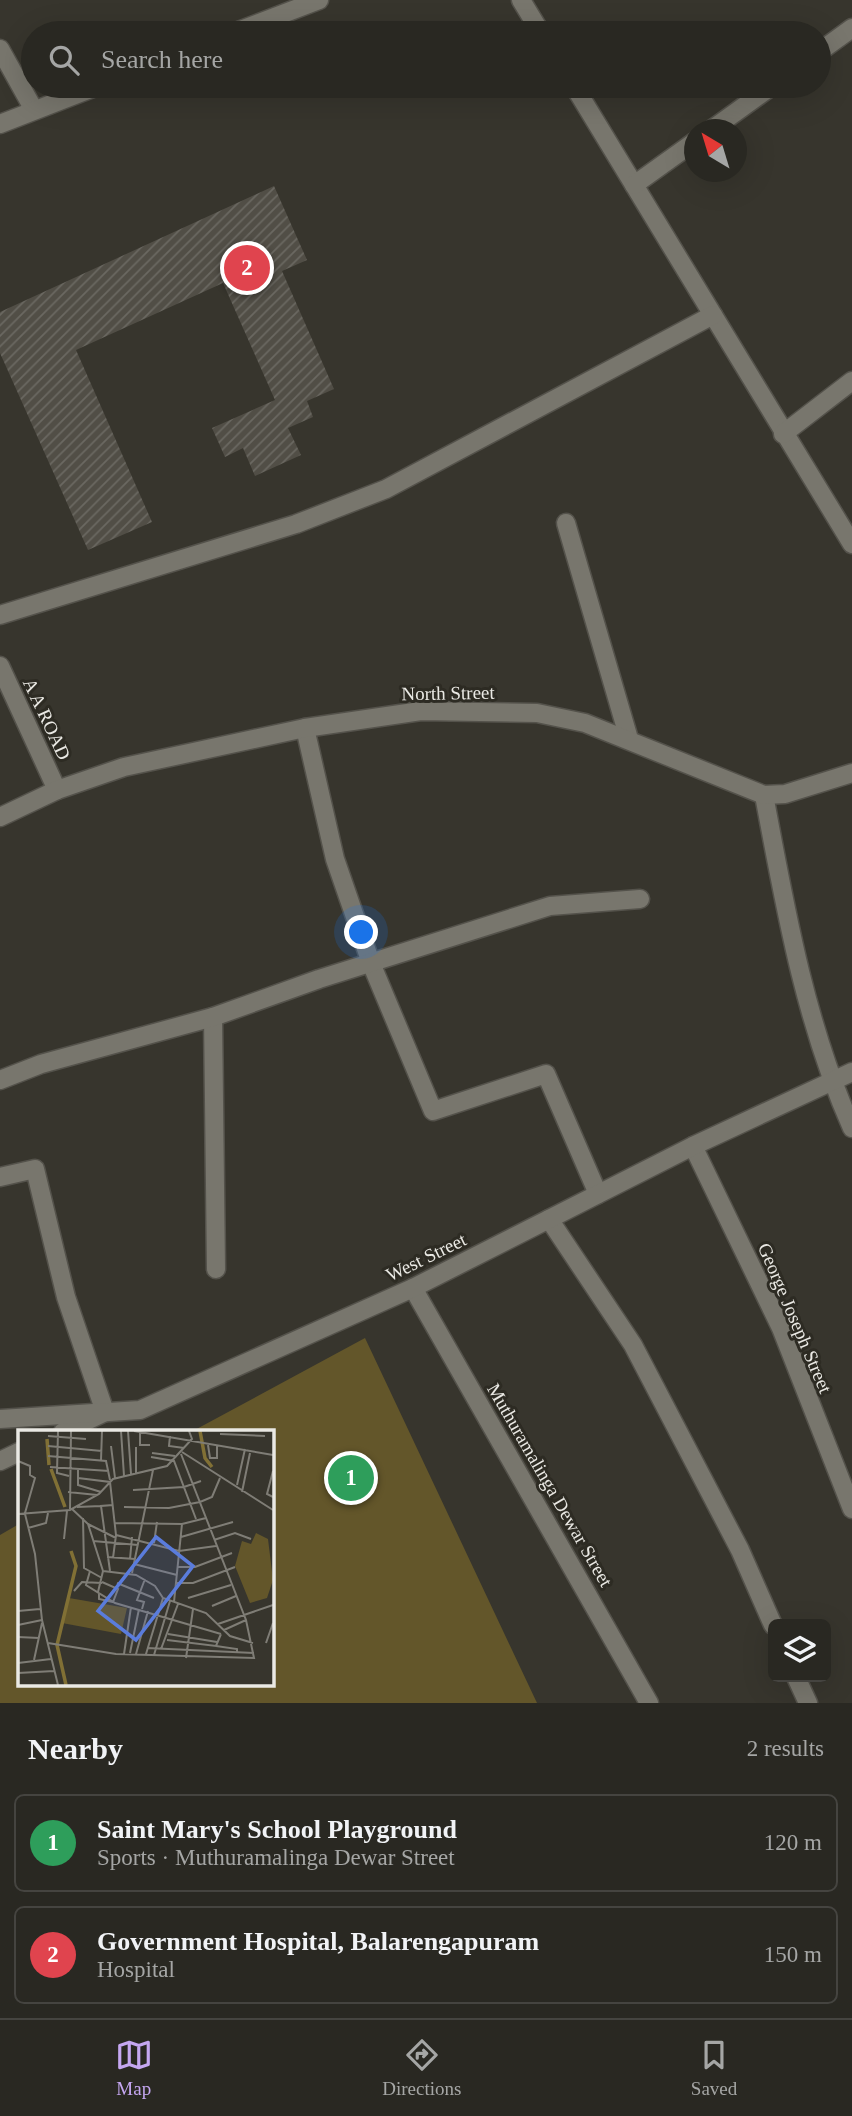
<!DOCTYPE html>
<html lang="en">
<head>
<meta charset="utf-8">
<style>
	body { margin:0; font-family:"Times New Roman",serif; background:#31302a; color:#f1f3f6 }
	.controls { position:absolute; right:21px; bottom:21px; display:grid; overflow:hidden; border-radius:10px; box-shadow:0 7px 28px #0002 }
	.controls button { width:63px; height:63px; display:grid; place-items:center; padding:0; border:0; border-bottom:2px solid #454440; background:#292822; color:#f1f3f6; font:35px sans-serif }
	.compass { position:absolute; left:684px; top:119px; width:63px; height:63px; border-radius:50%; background:#292822; box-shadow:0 7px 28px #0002; rotate:322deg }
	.you { position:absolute; left:362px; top:933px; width:24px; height:24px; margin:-18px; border:5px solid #fff; border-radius:50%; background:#1a73e8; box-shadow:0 0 0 10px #1a73e833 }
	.badge { display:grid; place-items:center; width:46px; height:46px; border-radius:50%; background:#c5a7f1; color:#fff; font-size:23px; font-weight:700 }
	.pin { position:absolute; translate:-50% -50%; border:4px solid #fff; box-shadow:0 2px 7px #0006 }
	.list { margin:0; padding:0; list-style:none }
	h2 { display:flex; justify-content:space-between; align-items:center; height:91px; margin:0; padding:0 28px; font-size:30px }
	h2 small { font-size:23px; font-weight:400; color:#a5a6a5 }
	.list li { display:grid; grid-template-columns:46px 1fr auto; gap:21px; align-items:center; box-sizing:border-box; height:98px; margin:0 14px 14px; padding:0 14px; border:2px solid #454440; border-radius:10px }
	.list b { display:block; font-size:26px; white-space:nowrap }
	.list p { margin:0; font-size:23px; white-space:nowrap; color:#a5a6a5 }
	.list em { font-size:23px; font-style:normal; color:#a5a6a5 }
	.icon { flex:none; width:38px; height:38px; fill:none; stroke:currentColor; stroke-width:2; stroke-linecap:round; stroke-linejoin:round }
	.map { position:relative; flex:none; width:852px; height:1703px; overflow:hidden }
	.search { position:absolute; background:#292822; box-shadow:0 7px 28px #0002; left:21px; right:21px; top:21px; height:77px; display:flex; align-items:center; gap:18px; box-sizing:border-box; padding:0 24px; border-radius:38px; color:#a5a6a5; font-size:26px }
	.sheet { height:315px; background:#292822 }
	nav { display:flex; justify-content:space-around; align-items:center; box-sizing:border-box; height:98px; border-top:2px solid #454440; background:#292822; font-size:19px; color:#a5a6a5 }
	nav a { display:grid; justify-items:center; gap:4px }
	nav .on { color:#c5a7f1 }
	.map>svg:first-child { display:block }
	.pitch { fill:#63562a }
	.building { fill:url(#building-hatch) }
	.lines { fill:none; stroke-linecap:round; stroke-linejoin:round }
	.minor-casing { stroke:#54524b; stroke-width:21 }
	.tertiary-casing { stroke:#54524b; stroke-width:21 }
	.minor { stroke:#78766d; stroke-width:18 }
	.tertiary { stroke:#78766d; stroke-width:18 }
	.labels { text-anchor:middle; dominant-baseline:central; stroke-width:6; stroke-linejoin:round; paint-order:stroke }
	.street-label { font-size:19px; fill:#eae9e4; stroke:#2d2b23 }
	.inset-river { fill:none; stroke:#817035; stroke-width:3.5 }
	.inset-road { fill:none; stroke:#7f7d76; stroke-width:2 }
	.view { fill:#5a7cdc; fill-opacity:0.15; stroke:#5a7cdc; stroke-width:3.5 }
	.inset-edge { fill:none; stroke:#eae9e4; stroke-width:3.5 }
</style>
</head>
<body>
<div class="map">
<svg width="852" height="1703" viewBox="0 0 852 1703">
	<defs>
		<pattern id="building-hatch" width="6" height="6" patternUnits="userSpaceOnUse" patternTransform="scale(1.75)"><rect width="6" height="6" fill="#514e46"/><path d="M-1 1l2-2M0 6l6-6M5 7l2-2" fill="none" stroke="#6a6861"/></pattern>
	</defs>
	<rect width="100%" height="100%" fill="#37352d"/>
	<path class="pitch" d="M365,1338L537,1703H0V1535L19,1524V1684H271V1432H191Z"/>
	<path class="building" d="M274,186L307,260L282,271L334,389L307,401L313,417L288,428L301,455L255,476L243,448L225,457L212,428L275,400L223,283L76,350L152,522L88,550L0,353V312Z"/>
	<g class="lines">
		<g class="minor-casing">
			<g id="minor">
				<path d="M521,0L541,33"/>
				<path d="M233,33L319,0"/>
				<path d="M0,49L34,110"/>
				<path d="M819,52L852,28"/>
				<path d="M574,86L852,544"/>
				<path d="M0,124L98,86"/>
				<path d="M711,130L772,86"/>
				<path d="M634,185L694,142"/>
				<path d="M783,434L852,381"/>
				<path d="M566,523L629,739"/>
				<path d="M0,615L296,524L386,489L713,315"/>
				<path d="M0,666L57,790"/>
				<path d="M305,728L335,859L371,963L433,1111L546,1074L598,1194"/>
				<path d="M764,795C785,907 805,1023 852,1128"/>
				<path d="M213,1017L216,1269"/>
				<path d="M0,1080L41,1064L213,1017L319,979L550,906L640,899"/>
				<path d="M693,1146L781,1328L852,1509"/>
				<path d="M0,1177L35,1169L66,1297L105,1412L63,1432"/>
				<path d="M549,1219L633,1345L740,1550L773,1625"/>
				<path d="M413,1288L649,1703"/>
				<path d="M0,1419L140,1410L413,1288L693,1146L852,1072"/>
				<path d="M0,1461L19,1452"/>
				<path d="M796,1677L808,1703"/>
			</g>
		</g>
		<g class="tertiary-casing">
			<path id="tertiary" d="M0,817L57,790L124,767L305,728L421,711L537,713L585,723L764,795L785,794L852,773"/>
		</g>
		<use href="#minor" class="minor"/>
		<use href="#tertiary" class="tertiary"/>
	</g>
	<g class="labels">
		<g class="street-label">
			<text transform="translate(448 693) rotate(-1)">North Street</text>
			<text transform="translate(47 719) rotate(65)">A A ROAD</text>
			<text transform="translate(426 1257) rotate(-26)">West Street</text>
			<text transform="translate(795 1318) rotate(67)">George Joseph Street</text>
			<text transform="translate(550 1485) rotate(60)">Muthuramalinga Dewar Street</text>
		</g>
	</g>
	<g transform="translate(18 1430)">
		<rect width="256" height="256" fill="#37352d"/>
		<path d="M238,103L250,109L255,150L249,168L232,173L217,136L224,111L233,114Z" fill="#63562a"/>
		<path d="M51,168L109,178L103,204L44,193Z" fill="#63562a"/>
		<path class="inset-river" d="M182,1L187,28L194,37M29,9L31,35M33,39L47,77M48,255L39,215L58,136L53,121"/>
		<path class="inset-road" d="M40,1L39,43L51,46M103,1L106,46M110,1L113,44M116,1L255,25M122,2V15H132M202,4L247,6M30,6L68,9M152,6L151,16L166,18M190,15L192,28H199V15M30,16L84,21M93,16L97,48M118,17V43M164,22L255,80M134,23L157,26M30,26L88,31L92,50M133,27L156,31L178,89M83,30L84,1M0,31L12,36V45L17,48L7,83M32,37L91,41M60,39V55L83,62M255,41L249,64L255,67M60,48L92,52L98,105L95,128M219,55L227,19M115,60L166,57L183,51M50,62L79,65M224,62L232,23M59,77L83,76M106,77L151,78L182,72L194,67L202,48M52,79L53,1M54,79L70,94L85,141L80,162M0,84L52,80L81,64L95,49L149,36L174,9L171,1M7,84L17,124L24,190L40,255M65,88L66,138L84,148M97,93L164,94L188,88M70,94L98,108M10,98L28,93L30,83M98,105L161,121L198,116M163,107L215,92M46,109L49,81M196,110L217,103L233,109M75,111L120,115M136,113L139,92M89,127L117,129M112,129L114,107M116,134L159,145M160,137H177L214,123M72,141L68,155L97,173L203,204M85,141L118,145L137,156L145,168L188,183L212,206L235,213M92,141L83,76L95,75M114,143L135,40M99,153L136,168M158,153H175L217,137M56,161L64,152L84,153M81,163V169L95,172L100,159L84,152M170,168L213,155M156,172L164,94M194,176L218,166M124,179L126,172L119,170L127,149M0,181L22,179M200,194L255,175M0,195L24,190M206,200L228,190M150,204L199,212M0,207L21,208M149,210L198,216L203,204M30,213L98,224L236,228L228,190L163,24M248,213L255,193M198,216L219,219V223M129,218L236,223M143,219L160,174M112,223L121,179M106,224L113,177M118,224L130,181M128,224L145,168M136,225L152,171M168,228L175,179M16,230L24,193M0,233L33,229M0,243L36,241"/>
		<path class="view" d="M138,107L175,136L118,210L80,181Z"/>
		<rect width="256" height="256" class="inset-edge"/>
	</g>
</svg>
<div class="controls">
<button><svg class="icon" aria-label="layers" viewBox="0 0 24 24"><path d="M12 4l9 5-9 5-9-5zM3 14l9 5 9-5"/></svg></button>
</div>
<svg class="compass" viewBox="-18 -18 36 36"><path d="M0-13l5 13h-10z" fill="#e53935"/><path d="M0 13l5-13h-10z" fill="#a5a6a5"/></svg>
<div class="you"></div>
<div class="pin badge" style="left:351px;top:1478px;background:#2e9e5b">1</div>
<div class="pin badge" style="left:247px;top:268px;background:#e0444e">2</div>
<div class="search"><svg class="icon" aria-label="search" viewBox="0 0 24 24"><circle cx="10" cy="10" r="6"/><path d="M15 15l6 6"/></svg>Search here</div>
</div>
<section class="sheet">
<h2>Nearby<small>2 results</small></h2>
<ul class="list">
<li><span class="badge" style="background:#2e9e5b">1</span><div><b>Saint Mary's School Playground</b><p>Sports · Muthuramalinga Dewar Street</p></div><em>120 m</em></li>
<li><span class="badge" style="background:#e0444e">2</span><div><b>Government Hospital, Balarengapuram</b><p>Hospital</p></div><em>150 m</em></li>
</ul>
</section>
<nav>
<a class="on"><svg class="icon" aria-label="map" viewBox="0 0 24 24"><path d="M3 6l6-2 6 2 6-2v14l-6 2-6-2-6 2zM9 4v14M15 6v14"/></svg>Map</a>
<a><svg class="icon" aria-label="directions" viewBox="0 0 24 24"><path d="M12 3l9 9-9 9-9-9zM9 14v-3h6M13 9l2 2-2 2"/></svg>Directions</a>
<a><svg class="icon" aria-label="saved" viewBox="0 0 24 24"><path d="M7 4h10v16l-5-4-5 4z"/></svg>Saved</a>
</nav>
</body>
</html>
